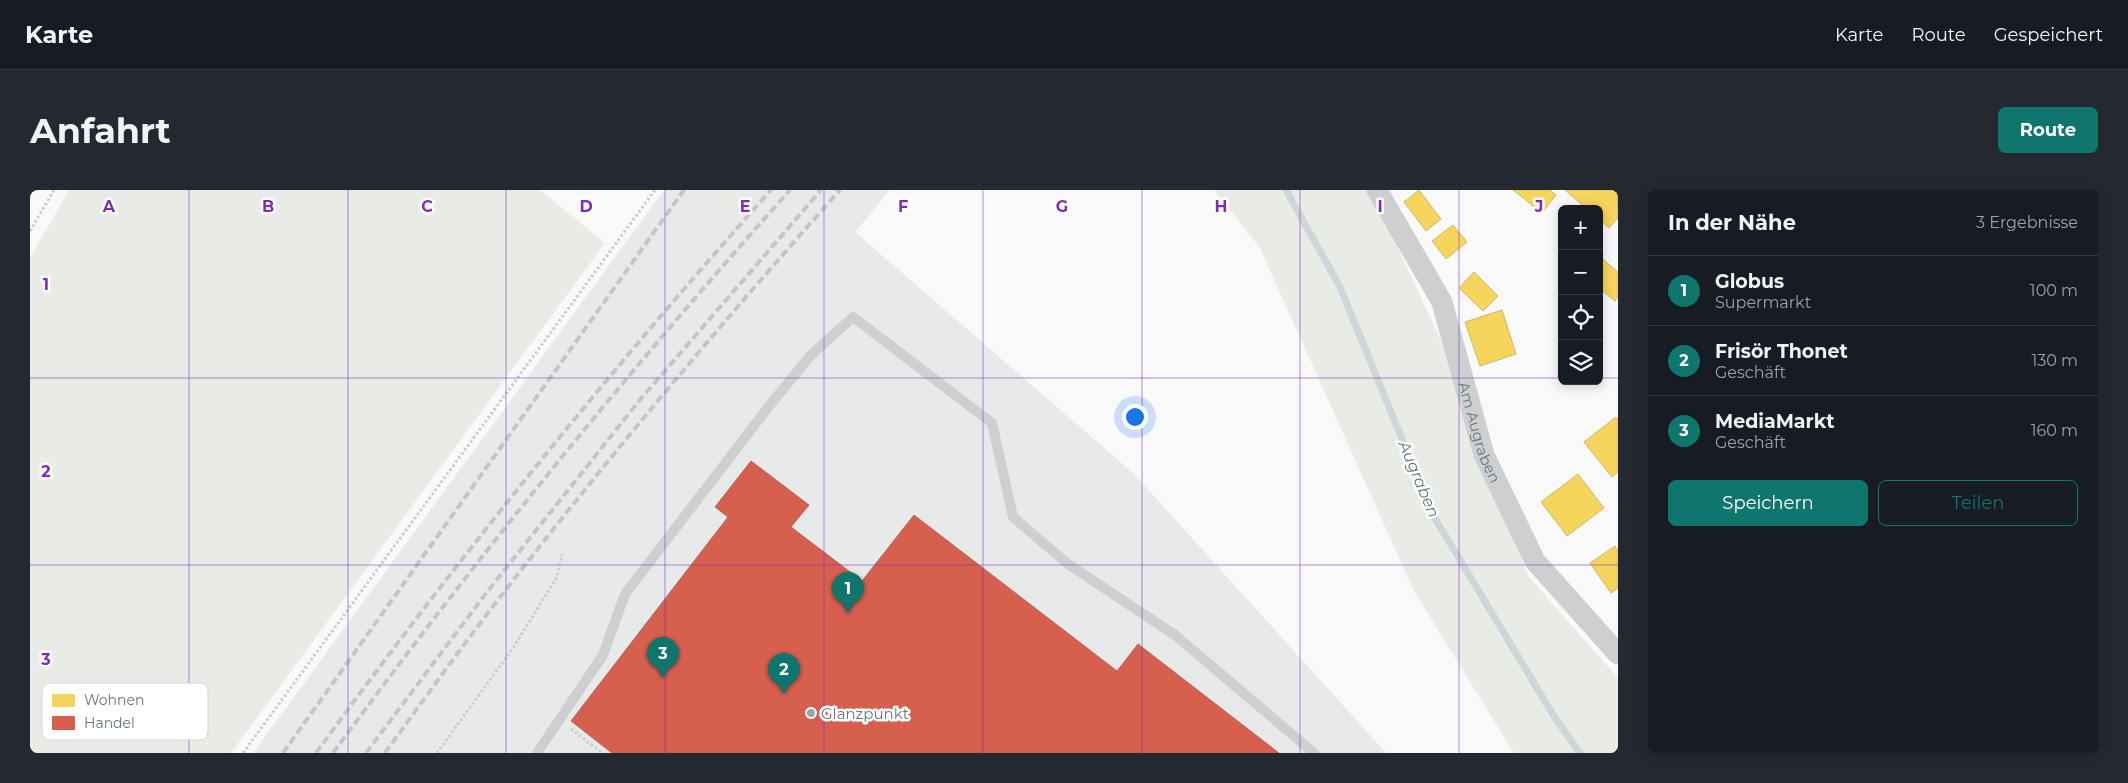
<!DOCTYPE html>
<html lang="de">
<head>
<meta charset="utf-8">
<style>
	body { margin:0; font-family:Montserrat,sans-serif; background:#242831; color:#f1f3f6 }
	.controls { position:absolute; right:15px; top:15px; display:grid; overflow:hidden; border-radius:8px; box-shadow:0 2px 12px #0003 }
	.controls button { width:45px; height:45px; display:grid; place-items:center; padding:0; border:0; border-bottom:1px solid #363941; background:#171b24; color:#f1f3f6; font:25px sans-serif }
	.you { position:absolute; left:1104px; top:226px; width:18px; height:18px; margin:-12px; border:4px solid #fff; border-radius:50%; background:#1a73e8; box-shadow:0 0 0 8px #1a73e833 }
	.badge { display:grid; place-items:center; width:32px; height:32px; border-radius:50%; background:#0f766e; color:#fff; font-size:16px; font-weight:700 }
	.pin { position:absolute; translate:-50% -41px; filter:drop-shadow(0 1px 2px #0008) }
	.pin::after { content:''; position:absolute; top:26px; width:18px; height:15px; background:inherit; clip-path:polygon(0 0,100% 0,50% 100%) }
	.list { margin:0; padding:0; list-style:none }
	h2 { display:flex; justify-content:space-between; align-items:center; height:65px; margin:0; padding:0 20px; font-size:21px }
	h2 small { font-size:16px; font-weight:400; color:#9ea1a6 }
	.list li { display:grid; grid-template-columns:32px 1fr auto; gap:15px; align-items:center; box-sizing:border-box; height:70px; padding:0 20px; border-top:1px solid #363941 }
	.list b { display:block; font-size:19px; white-space:nowrap }
	.list p { margin:0; font-size:16px; white-space:nowrap; color:#9ea1a6 }
	.list em { font-size:16px; font-style:normal; color:#9ea1a6 }
	.actions { display:flex; gap:10px; padding:15px 20px }
	.actions a { flex:1; padding:11px 0; border:1px solid #0f766e; border-radius:8px; text-align:center; font-size:18px; color:#0f766e }
	.actions .main { background:#0f766e; color:#fff }
	.icon { flex:none; width:28px; height:28px; fill:none; stroke:currentColor; stroke-width:2; stroke-linecap:round; stroke-linejoin:round }
	.map { position:relative; flex:none; width:1588px; height:563px; overflow:hidden; border-radius:8px }
	header { display:flex; align-items:center; gap:30px; box-sizing:border-box; height:70px; padding:0 25px; background:#171b24; border-bottom:1px solid #363941 }
	header strong { font-size:24px }
	nav { display:flex; gap:28px; margin-inline-start:auto; font-size:18px }
	.intro { display:flex; align-items:center; justify-content:space-between; box-sizing:border-box; height:120px; padding:0 30px }
	h1 { margin:0; font-size:35px }
	.button { padding:12px 22px; border-radius:8px; background:#0f766e; color:#fff; font-size:18px; font-weight:700 }
	main { display:flex; gap:30px; padding:0 30px }
	aside { flex:1; background:#171b24; border-radius:8px; box-shadow:0 2px 12px #0003 }
	.map>svg:first-child { display:block }
	.built { fill:#e8e9e9 }
	.green { fill:#e8ebe6 }
	.homes { fill:#f6d55c; stroke:#cab868 }
	.shops { fill:#d6604d; stroke:#b4675d }
	.lines { fill:none; stroke-linecap:round; stroke-linejoin:round }
	.stream { stroke:#ced6d9; stroke-width:7 }
	.path { stroke:#cbcccd; stroke-width:3; stroke-dasharray:2.5 2.5; stroke-linecap:butt }
	.service { stroke:#cecfd0; stroke-width:10 }
	.minor { stroke:#cecfd0; stroke-width:21 }
	.rail { stroke:#c3c5c6; stroke-width:4; stroke-dasharray:8 4; stroke-linecap:butt }
	.grid { fill:none; stroke:#7b2cbf; stroke-width:1; stroke-opacity:0.55 }
	.poi-dot { fill:#99a4ac; stroke:#fff; stroke-width:2 }
	.labels { text-anchor:middle; dominant-baseline:central; stroke-width:5; stroke-linejoin:round; paint-order:stroke }
	.street-label { font-size:15px; fill:#657683; stroke:#fff }
	.poi-label { font-size:15px; fill:#657683; stroke:#fff; text-anchor:start }
	.water-label { font-size:16px; font-style:italic; fill:#60757c; stroke:#fff }
	.key { fill:#fff; stroke:#d1d6da; stroke-width:1 }
	.key-label { font-size:14px; fill:#657683 }
	.grid-label { font-size:16px; text-anchor:middle; font-weight:bold; fill:#7b2cbf; stroke:#fff; stroke-width:5; stroke-linejoin:round; paint-order:stroke }
</style>
</head>
<body>
<header>
<strong>Karte</strong>
<nav><a>Karte</a><a>Route</a><a>Gespeichert</a></nav>
</header>
<div class="intro"><h1>Anfahrt</h1><a class="button">Route</a></div>
<main>
<div class="map">
<svg width="1588" height="563" viewBox="0 0 1588 563">
	<rect width="100%" height="100%" fill="#f9f9f9"/>
	<path class="built" d="M634,0H694L670,47L713,0H860L825,42L1103,283L1356,563H223Z"/>
	<g class="green">
		<path d="M39,0H510L575,53L201,563H0V68Z"/>
		<path d="M694,0H713L668,49Z"/>
		<path d="M1184,0H1341L1413,155L1498,386L1588,488V563H1484L1384,401L1230,58Z"/>
	</g>
	<g class="homes">
		<path d="M1389,0L1411,29L1396,41L1374,12Z"/>
		<path d="M1483,0H1520L1526,5L1512,23Z"/>
		<path d="M1535,0H1587L1588,28L1579,38L1569,29V19H1557Z"/>
		<path d="M1423,35L1437,52L1416,69L1402,51Z"/>
		<path d="M1569,66L1588,82V107L1585,111L1569,98Z"/>
		<path d="M1444,82L1468,106L1453,121L1429,98Z"/>
		<path d="M1472,120L1486,164L1450,176L1435,132Z"/>
		<path d="M1586,227L1588,230V282L1582,287L1554,252Z"/>
		<path d="M1548,284L1574,318L1537,346L1511,312Z"/>
		<path d="M1585,356L1588,361V398L1581,403L1560,373Z"/>
	</g>
	<path class="shops" d="M721,271L779,315L761,337L832,391L884,325L1087,481L1108,454L1249,563H582L541,531L698,327L685,317Z"/>
	<g class="lines">
		<path class="stream" d="M1256,0L1310,97L1403,325L1525,528L1550,563"/>
		<g class="path">
			<path d="M0,41L24,0"/>
			<path d="M541,539L572,563"/>
			<path d="M213,563L625,0"/>
			<path d="M407,563L483,458L527,387L532,364"/>
		</g>
		<path class="service" d="M507,563L573,465L595,404L740,215L780,166L823,127L962,233L983,327L1038,374L1145,445L1284,563"/>
		<path class="minor" id="s1" d="M1347,0L1412,112L1454,265L1505,371L1588,464"/>
		<g class="rail">
			<path d="M253,563L654,0"/>
			<path d="M286,563C428,368 580,180 741,0"/>
			<path d="M303,563C446,368 599,180 760,0"/>
			<path d="M336,563L457,402L609,211L791,0"/>
			<path d="M355,563C394,509 433,455 474,402C581,264 694,130 810,0"/>
		</g>
	</g>
	<path class="grid" d="M159,0V563M318,0V563M476,0V563M635,0V563M794,0V563M953,0V563M1112,0V563M1270,0V563M1429,0V563M0,188H1532M1569,188H1588M0,375H1588"/>
	<circle class="poi-dot" cx="781" cy="523" r="5"/>
	<g class="labels">
		<g class="street-label">
			<text stroke="none"><textPath href="#s1" startOffset="265">Am Augraben</textPath></text>
		</g>
		<g class="poi-label">
			<text x="791" y="523">Glanzpunkt</text>
		</g>
		<g class="water-label">
			<text transform="translate(1389 289) rotate(67)">Augraben</text>
		</g>
	</g>
	<rect x="12" y="493" width="166" height="57" rx="8" class="key"/>
	<rect x="22" y="504" width="23" height="13" fill="#f6d55c"/>
	<rect x="22" y="526" width="23" height="14" fill="#d6604d"/>
	<g class="key-label">
		<text x="54" y="515">Wohnen</text>
		<text x="54" y="538">Handel</text>
	</g>
	<g class="grid-label">
		<text x="79" y="22">A</text>
		<text x="238" y="22">B</text>
		<text x="397" y="22">C</text>
		<text x="556" y="22">D</text>
		<text x="715" y="22">E</text>
		<text x="873" y="22">F</text>
		<text x="1032" y="22">G</text>
		<text x="1191" y="22">H</text>
		<text x="1350" y="22">I</text>
		<text x="1509" y="22">J</text>
		<text x="16" y="100">1</text>
		<text x="16" y="287">2</text>
		<text x="16" y="475">3</text>
	</g>
</svg>
<div class="controls">
<button>+</button>
<button>−</button>
<button><svg class="icon" aria-label="locate" viewBox="0 0 24 24"><circle cx="12" cy="12" r="6"/><path d="M12 2v4M12 18v4M2 12h4M18 12h4"/></svg></button>
<button><svg class="icon" aria-label="layers" viewBox="0 0 24 24"><path d="M12 4l9 5-9 5-9-5zM3 14l9 5 9-5"/></svg></button>
</div>
<div class="you"></div>
<div class="pin badge" style="left:818px;top:423px">1</div>
<div class="pin badge" style="left:754px;top:504px">2</div>
<div class="pin badge" style="left:633px;top:488px">3</div>
</div>
<aside>
<h2>In der Nähe<small>3 Ergebnisse</small></h2>
<ul class="list">
<li><span class="badge">1</span><div><b>Globus</b><p>Supermarkt</p></div><em>100 m</em></li>
<li><span class="badge">2</span><div><b>Frisör Thonet</b><p>Geschäft</p></div><em>130 m</em></li>
<li><span class="badge">3</span><div><b>MediaMarkt</b><p>Geschäft</p></div><em>160 m</em></li>
</ul>
<div class="actions"><a class="main">Speichern</a><a>Teilen</a></div>
</aside>
</main>
</body>
</html>
